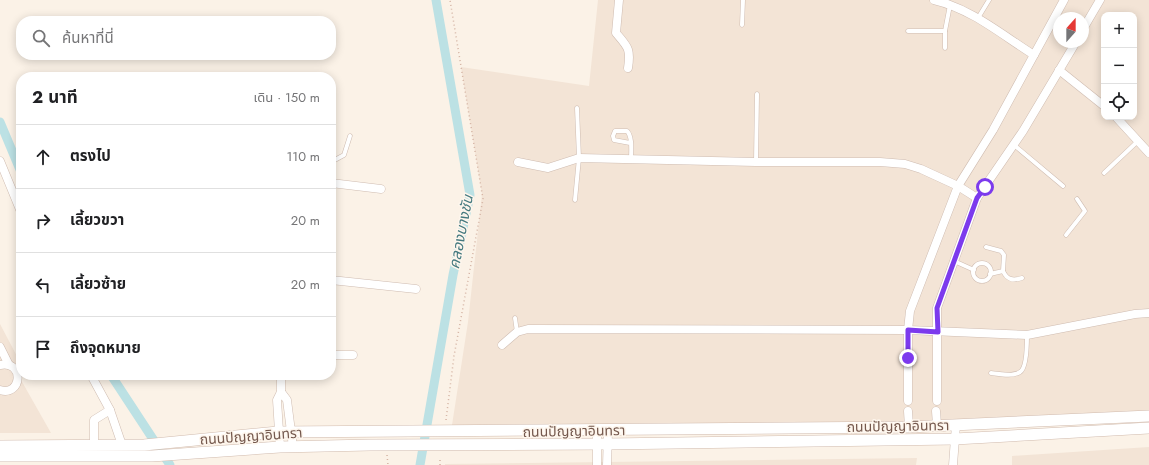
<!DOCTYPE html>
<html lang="th">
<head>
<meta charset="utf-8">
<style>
	body { margin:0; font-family:Jost,"Noto Sans Thai",sans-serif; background:#f6f6f6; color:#202124 }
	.controls { position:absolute; right:12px; top:12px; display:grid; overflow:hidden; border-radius:8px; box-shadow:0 2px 10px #0003 }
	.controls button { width:36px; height:36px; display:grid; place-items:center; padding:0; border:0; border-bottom:1px solid #e0e0e0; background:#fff; color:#202124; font:20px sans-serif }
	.compass { position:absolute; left:1053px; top:12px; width:36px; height:36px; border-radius:50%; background:#fff; box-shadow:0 2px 10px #0003; rotate:21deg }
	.stop { position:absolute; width:12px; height:12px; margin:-9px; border:3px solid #7c3aed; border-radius:50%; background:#fff }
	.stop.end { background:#7c3aed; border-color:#fff; box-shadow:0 1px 4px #0008 }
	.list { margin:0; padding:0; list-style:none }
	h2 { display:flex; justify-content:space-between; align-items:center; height:52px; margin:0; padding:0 16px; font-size:17px }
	h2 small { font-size:13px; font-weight:400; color:#757577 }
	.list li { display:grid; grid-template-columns:26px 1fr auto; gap:12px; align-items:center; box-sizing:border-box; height:64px; padding:0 16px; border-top:1px solid #e0e0e0 }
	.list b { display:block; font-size:15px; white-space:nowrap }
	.list em { font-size:13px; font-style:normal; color:#757577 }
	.icon { flex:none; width:22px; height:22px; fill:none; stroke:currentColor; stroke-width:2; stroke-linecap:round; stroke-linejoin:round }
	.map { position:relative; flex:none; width:1149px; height:465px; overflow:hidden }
	.search { position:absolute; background:#fff; box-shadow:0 2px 10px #0003; left:16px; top:16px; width:320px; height:44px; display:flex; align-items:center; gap:10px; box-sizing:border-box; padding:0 14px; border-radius:16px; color:#757577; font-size:15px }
	.panel { position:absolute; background:#fff; box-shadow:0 2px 10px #0003; left:16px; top:72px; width:320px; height:308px; border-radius:16px }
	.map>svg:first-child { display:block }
	.residential { fill:#f3e4d6; fill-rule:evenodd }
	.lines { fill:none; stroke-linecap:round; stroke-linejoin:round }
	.canal { stroke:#bce1e4; stroke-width:9 }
	.lane-casing { stroke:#cfbcb1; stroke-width:5 }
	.street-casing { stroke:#cfbcb1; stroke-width:9 }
	.secondary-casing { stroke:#d1bbae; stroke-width:12 }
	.path { stroke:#d4b3a3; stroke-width:1.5; stroke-dasharray:1 3; stroke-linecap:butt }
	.lane { stroke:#fff; stroke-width:4 }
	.street { stroke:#fff; stroke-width:8 }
	.secondary { stroke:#fff; stroke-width:11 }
	.route { stroke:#7c3aed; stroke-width:5 }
	.labels { text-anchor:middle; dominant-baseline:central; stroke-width:3; stroke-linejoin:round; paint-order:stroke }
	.street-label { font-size:14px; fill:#74584d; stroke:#fef6ed }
	.water-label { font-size:15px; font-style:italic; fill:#44797f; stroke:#fef6ed }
</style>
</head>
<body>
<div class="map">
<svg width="1149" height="465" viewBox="0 0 1149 465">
	<rect width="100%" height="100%" fill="#fbf2e7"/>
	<g class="residential">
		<path d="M598,0H1149V412L920,422L452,425L468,322L482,194L461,67L589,86ZM1104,15H1134V117H1104ZM1059,18H1083V42H1059Z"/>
		<path d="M0,324L19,360L21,380L51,433H0Z"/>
		<path d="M1149,447V465H1012V456Z"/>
		<path d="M917,458L916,465H445V464Z"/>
	</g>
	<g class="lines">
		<g class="canal">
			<path d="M0,122L21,172"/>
			<path d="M111,375L170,465"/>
			<path d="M420,465L453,275L470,195L436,0"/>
		</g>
		<g class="lane-casing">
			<g id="lane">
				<path d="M978,18L989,0"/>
				<path d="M742,25L743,0"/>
				<path d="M908,31H945L950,5"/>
				<path d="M945,31V48"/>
				<path d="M630,143L614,140L613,136L615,131H627C633,137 631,151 631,160"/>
				<path d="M1014,145L1063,186"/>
				<path d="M331,162L344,155L350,136"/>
				<path d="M756,162L757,94"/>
				<path d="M1104,173L1138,141"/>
				<path d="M575,200L579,158L577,108"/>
				<path d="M1066,235L1085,211L1077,199"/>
				<path d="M986,247L1001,251L1004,255L1003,271L990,274"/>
				<path d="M954,261L974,270"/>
				<circle cx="982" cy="272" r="9"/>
				<path d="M1003,271C1007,280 1013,281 1022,278"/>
				<path d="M515,318L517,332"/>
				<path d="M991,373C999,374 1013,377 1020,372C1027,368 1027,343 1027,335"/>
			</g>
		</g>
		<g class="street-casing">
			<g id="street">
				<path d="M619,0L616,33C628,47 631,49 628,68"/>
				<path d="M934,0C972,9 1002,35 1034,55"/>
				<path d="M1083,29L1100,0"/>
				<path d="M1059,70L1104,106"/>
				<path d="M1116,117L1149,153"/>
				<path d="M0,161L21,212"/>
				<path d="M518,162L548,168L579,158L756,162H880L905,164L921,169L958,186L977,198"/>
				<path d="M331,183L381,189"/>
				<path d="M331,280L416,289"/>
				<path d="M502,345L517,332L528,329L908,330L1027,335L1135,314L1149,313"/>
				<path d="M0,347L9,365"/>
				<path d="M331,355H353"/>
				<path d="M0,365C25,360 22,397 0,390"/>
				<path d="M91,375L110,410L122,445"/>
				<path d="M281,392L287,400L293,447"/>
				<path d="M908,401V330L910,311L958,186L993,130L1064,0"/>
				<path d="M937,401V308L977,198L1023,131L1076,42"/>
				<path d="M908,411L909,427"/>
				<path d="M936,411L937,425"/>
				<path d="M597,430V465"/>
				<path d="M94,445V420L110,410"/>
				<path d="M280,447L277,400L281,392V375"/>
				<path d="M607,465L608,431"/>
				<path d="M953,465L956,425"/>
			</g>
		</g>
		<g class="secondary-casing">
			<g id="secondary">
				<path d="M0,446L144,445L278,432L909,427L1149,416"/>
				<path d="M0,456H152L280,447L370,445L607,444L955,439L1149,428"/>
			</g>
		</g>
		<g class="path">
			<path d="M446,420L454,356L483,199L450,0"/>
			<path d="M387,455L388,465"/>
			<path d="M440,465V459"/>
		</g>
		<use href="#lane" class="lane"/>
		<use href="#street" class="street"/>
		<use href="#secondary" class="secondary"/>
	</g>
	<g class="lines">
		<path class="route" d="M908,358V330L938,332L937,308L977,198L985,187"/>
	</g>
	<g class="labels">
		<g class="street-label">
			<text transform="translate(898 426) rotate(-1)">ถนนปัญญาอินทรา</text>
			<text transform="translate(574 431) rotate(-1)">ถนนปัญญาอินทรา</text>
			<text transform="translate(251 436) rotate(-4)">ถนนปัญญาอินทรา</text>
		</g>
		<g class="water-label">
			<text transform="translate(461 232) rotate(-79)">คลองบางชัน</text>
		</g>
	</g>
</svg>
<div class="controls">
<button>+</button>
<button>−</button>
<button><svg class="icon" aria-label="locate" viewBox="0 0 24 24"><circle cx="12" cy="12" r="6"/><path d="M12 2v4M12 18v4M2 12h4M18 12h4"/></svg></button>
</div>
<svg class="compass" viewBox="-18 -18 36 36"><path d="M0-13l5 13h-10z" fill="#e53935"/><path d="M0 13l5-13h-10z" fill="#757577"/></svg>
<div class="stop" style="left:985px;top:187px"></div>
<div class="stop end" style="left:908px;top:358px"></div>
<div class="search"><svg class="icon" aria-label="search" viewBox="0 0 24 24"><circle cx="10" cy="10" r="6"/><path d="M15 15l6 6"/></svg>ค้นหาที่นี่</div>
<section class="panel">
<h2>2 นาที<small>เดิน · 150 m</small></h2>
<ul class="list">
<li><svg class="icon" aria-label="ahead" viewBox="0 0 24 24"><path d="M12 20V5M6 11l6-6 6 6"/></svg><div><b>ตรงไป</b></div><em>110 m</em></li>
<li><svg class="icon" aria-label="right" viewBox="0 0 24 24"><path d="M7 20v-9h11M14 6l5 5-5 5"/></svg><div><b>เลี้ยวขวา</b></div><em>20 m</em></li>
<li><svg class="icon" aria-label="left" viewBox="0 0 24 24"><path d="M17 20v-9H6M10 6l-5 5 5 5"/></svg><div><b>เลี้ยวซ้าย</b></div><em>20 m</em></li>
<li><svg class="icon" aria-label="arrive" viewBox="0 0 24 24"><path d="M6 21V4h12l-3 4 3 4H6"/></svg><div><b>ถึงจุดหมาย</b></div></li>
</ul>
</section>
</div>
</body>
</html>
